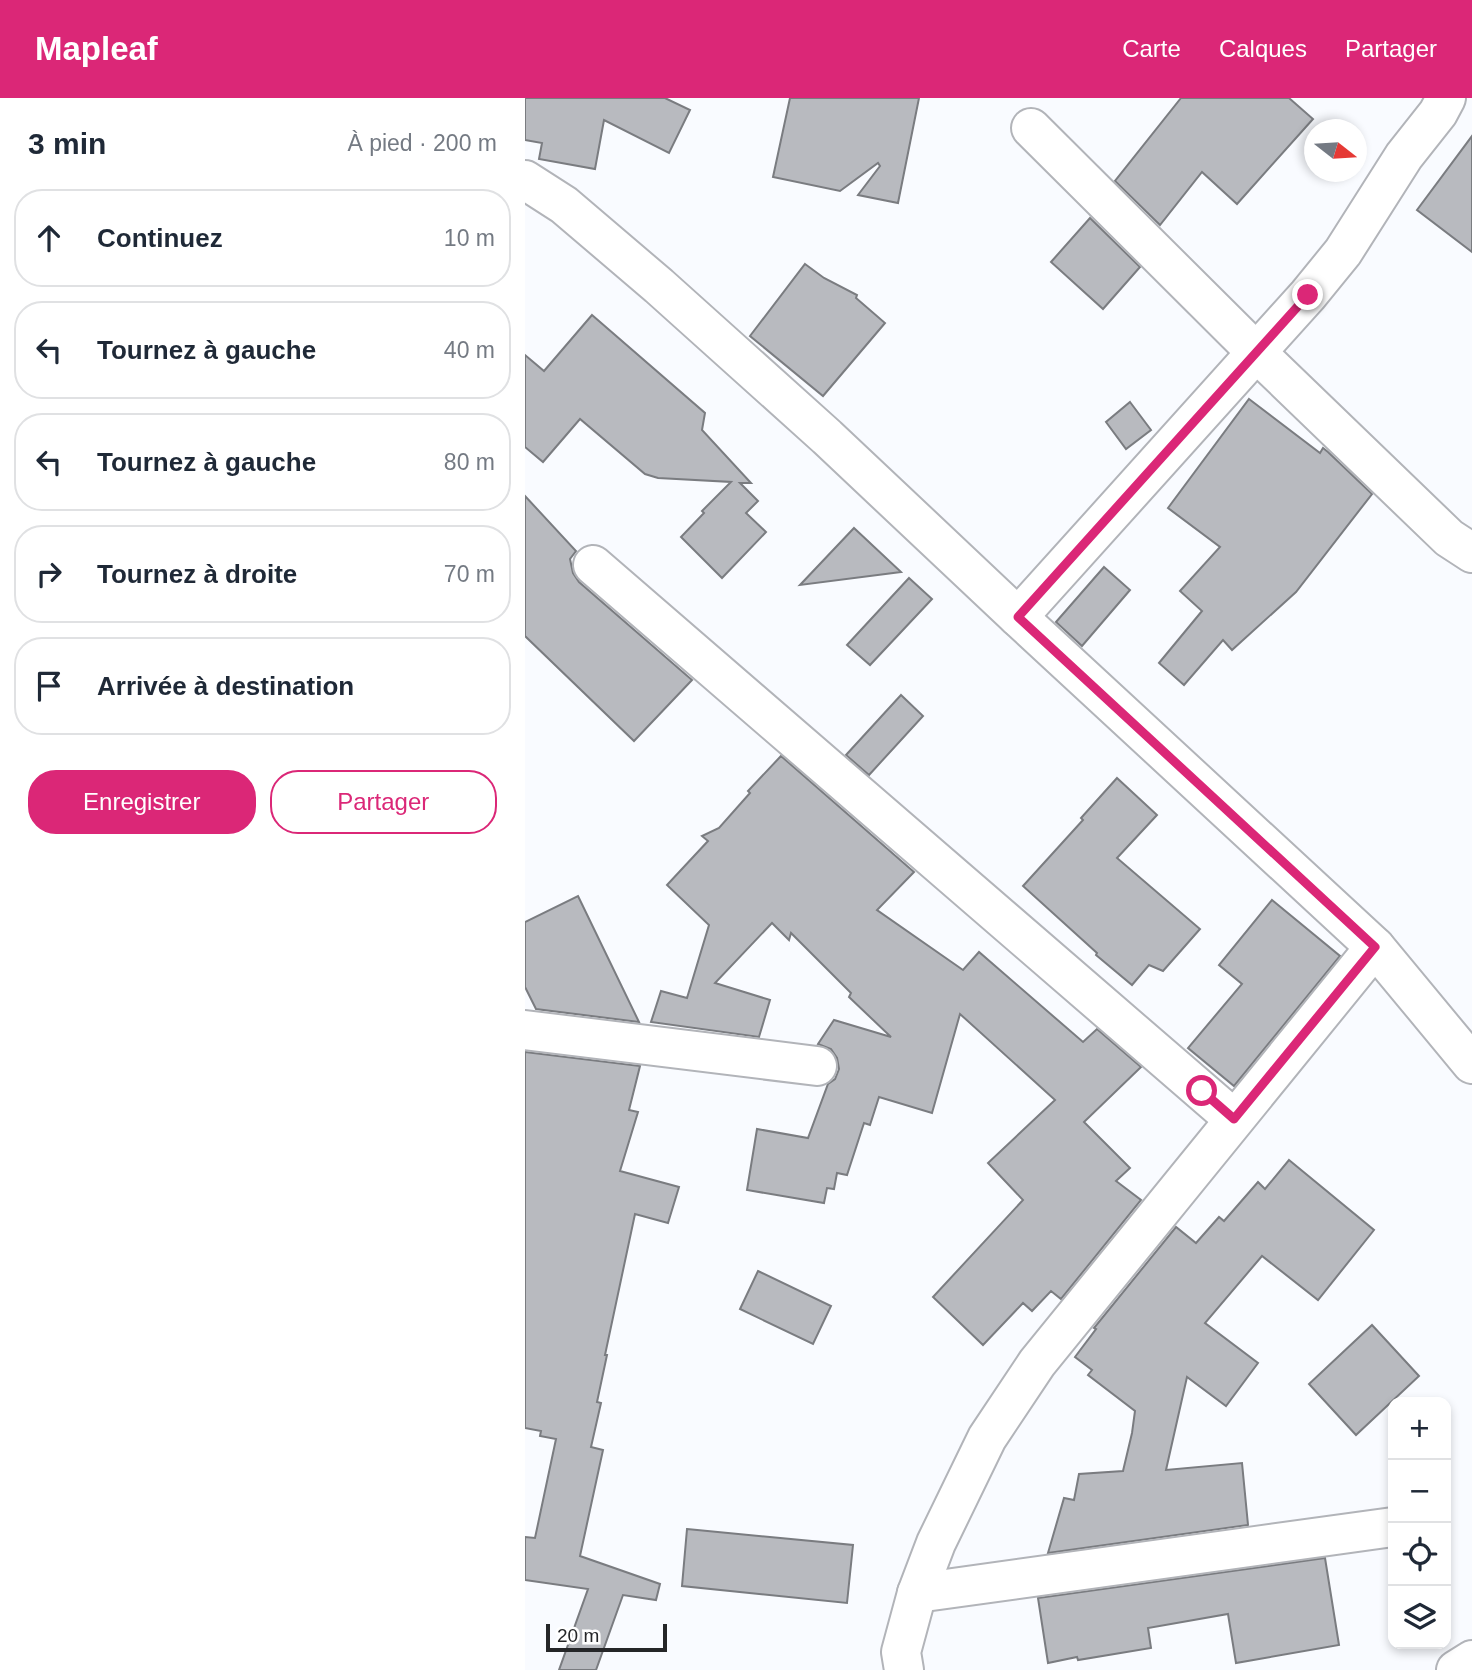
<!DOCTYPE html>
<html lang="fr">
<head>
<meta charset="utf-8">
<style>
	body { margin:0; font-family:Arial,sans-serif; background:#f2f2f3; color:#1f2937 }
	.controls { position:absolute; right:21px; bottom:21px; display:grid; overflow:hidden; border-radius:14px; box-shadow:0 4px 10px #0003 }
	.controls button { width:63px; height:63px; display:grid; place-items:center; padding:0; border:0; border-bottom:2px solid #e0e1e3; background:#fff; color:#1f2937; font:35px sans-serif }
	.compass { position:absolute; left:779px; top:21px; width:63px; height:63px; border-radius:50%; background:#fff; box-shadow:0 4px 10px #0003; rotate:107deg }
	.scale { position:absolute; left:21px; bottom:18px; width:121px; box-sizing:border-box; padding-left:7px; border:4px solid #252628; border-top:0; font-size:19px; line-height:24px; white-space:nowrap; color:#252628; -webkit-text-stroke:5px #fff; paint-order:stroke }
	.stop { position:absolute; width:21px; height:21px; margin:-16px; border:5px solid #db2777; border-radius:50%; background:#fff }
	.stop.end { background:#db2777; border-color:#fff; box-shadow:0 2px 7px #0008 }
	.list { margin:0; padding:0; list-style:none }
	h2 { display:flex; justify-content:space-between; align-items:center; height:91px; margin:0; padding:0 28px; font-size:30px }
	h2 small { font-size:23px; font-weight:400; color:#747a83 }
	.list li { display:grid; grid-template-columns:46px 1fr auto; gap:21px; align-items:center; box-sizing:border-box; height:98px; margin:0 14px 14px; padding:0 14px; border:2px solid #e0e1e3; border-radius:28px }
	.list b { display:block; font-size:26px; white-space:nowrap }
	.list em { font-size:23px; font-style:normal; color:#747a83 }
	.actions { display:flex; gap:14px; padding:21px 28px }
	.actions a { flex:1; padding:16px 0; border:2px solid #db2777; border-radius:28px; text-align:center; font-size:24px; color:#db2777 }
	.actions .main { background:#db2777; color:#fff }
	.icon { flex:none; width:38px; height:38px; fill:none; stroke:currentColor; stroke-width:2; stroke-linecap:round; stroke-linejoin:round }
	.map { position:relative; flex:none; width:947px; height:1572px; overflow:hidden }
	header { display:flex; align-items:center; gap:42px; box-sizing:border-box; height:98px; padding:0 35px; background:#db2777; color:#fff }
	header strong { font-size:33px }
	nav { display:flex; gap:38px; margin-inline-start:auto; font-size:24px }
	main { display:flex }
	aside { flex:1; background:#fff }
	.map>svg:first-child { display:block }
	.building { fill:#b8babf; stroke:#7a7c80; stroke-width:2 }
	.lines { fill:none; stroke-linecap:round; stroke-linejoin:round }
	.minor-casing { stroke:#b2b4b9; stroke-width:42 }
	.minor { stroke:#fff; stroke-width:38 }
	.route { stroke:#db2777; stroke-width:9 }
</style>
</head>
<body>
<header>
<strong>Mapleaf</strong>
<nav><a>Carte</a><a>Calques</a><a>Partager</a></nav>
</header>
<main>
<aside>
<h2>3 min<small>À pied · 200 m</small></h2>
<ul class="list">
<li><svg class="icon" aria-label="ahead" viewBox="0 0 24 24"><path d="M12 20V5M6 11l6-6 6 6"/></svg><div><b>Continuez</b></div><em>10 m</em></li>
<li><svg class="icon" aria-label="left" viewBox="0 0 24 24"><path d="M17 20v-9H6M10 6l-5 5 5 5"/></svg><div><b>Tournez à gauche</b></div><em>40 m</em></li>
<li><svg class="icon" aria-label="left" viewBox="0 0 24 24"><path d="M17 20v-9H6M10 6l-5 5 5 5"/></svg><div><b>Tournez à gauche</b></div><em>80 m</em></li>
<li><svg class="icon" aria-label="right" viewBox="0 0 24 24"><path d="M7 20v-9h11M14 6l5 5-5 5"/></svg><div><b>Tournez à droite</b></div><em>70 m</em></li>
<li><svg class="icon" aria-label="arrive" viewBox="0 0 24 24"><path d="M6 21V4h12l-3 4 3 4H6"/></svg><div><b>Arrivée à destination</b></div></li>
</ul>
<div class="actions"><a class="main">Enregistrer</a><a>Partager</a></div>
</aside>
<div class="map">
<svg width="947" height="1572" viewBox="0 0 947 1572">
	<rect width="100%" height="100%" fill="#f9fbff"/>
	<g class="building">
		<path d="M0,0H140L165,12L144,55L79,22L70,71L14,61L17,45L0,42Z"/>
		<path d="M265,0H394L373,105L333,97L355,68L353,65L315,93L248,79Z"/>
		<path d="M656,0H764L788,21L712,106L677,74L635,127L590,83Z"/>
		<path d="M947,38V154L892,112Z"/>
		<path d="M565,120L615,169L578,211L526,164Z"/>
		<path d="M280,166L299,180L332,197L331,200L360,225L298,298L225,238Z"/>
		<path d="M67,217L180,315L177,332L226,385H215L233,403L221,415L241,434L197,480L156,439L179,415L177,413L206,384L133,380L120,376L55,321L18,364L0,349V257L19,273Z"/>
		<path d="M724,301L795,355L798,350L803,354L847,396L771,494L707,552L698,542L659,587L634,565L677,513L655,493L695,449L643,410Z"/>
		<path d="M605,304L626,332L601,351L581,324Z"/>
		<path d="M0,398L51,453L45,461L48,475L54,484L167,582L109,643L0,538Z"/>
		<path d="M329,430L376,474L275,487Z"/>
		<path d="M579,469L605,492L557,548L531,524Z"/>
		<path d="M384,480L407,501L345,567L322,547Z"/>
		<path d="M376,597L398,618L344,677L321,657Z"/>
		<path d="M256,658L389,774L352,812L438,872L454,854L558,944L572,931L616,969L559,1024L605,1070L591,1083L616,1102L536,1201L526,1193L507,1213L498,1205L458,1247L408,1199L498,1102L463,1065L530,1002L435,916L407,1015L354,999L345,1027L339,1025L322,1077L312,1075L309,1091L302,1090L299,1105L222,1092L232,1031L283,1040L303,986L310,981L314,971L312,960L306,951L293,946L309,922L366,939L324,899L326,895L266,835L264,842L247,825L190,885L245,902L234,939L126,924L136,893L162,900L184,827L142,787L183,743L177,738L194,730L225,695L223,693Z"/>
		<path d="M592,680L632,717L592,760L675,831L638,873L624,867L607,887L571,857L572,855L498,788L558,722L556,720Z"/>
		<path d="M53,798L114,924L11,911L0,889V824Z"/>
		<path d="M747,802L815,858L709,988L663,950L717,886L694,867Z"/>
		<path d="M0,954L115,968L104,1012L113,1014L95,1073L154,1089L143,1125L110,1116L80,1257H82L72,1304L76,1305L66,1349L78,1352L55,1458L135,1486L131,1502L98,1497L71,1572H34L63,1491L0,1482V1439L10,1440L31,1341L15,1338L16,1333L0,1330Z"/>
		<path d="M764,1062L849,1132L793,1202L737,1158L680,1225L733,1265L701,1308L662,1279L641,1372L717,1365L723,1427L523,1455L539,1400L549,1402L554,1376L598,1373L607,1335L610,1313L563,1277L567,1272L550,1259L571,1231L569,1230L651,1129L671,1145L694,1119L699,1123L733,1084L740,1091Z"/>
		<path d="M233,1173L306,1208L288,1246L215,1211Z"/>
		<path d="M847,1227L894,1278L831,1337L784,1286Z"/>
		<path d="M162,1431L328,1447L322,1505L157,1488Z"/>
		<path d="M800,1460L814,1547L711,1565L703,1516L623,1530L626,1550L553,1562L552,1559L523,1565L513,1500Z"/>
	</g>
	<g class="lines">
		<g class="minor-casing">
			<g id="minor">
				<path d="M506,30L732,255L924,440L947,455"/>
				<path d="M0,82L39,107L134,188L302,339L493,519L850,849L947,966"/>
				<path d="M68,467L709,1021"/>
				<path d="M493,519L783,197L818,154L879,58L913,15L921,0"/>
				<path d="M0,932L292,968"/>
				<path d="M392,1495L868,1429"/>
				<path d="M379,1572L376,1554L392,1495L411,1445L462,1340L512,1265L850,849"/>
				<path d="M931,1572L947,1562"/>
			</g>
		</g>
		<use href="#minor" class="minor"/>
	</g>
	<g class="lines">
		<path class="route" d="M677,993L709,1021L850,849L493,519L783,197"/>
	</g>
</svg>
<div class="controls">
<button>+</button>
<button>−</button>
<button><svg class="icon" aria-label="locate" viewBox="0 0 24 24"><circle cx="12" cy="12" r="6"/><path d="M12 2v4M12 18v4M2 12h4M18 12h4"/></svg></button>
<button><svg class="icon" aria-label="layers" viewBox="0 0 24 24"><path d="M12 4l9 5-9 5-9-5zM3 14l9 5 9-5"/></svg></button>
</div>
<svg class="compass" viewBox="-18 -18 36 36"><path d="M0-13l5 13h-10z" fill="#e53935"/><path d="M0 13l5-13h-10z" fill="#747a83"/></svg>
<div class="scale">20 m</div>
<div class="stop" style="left:677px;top:993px"></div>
<div class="stop end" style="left:783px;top:197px"></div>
</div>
</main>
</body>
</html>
